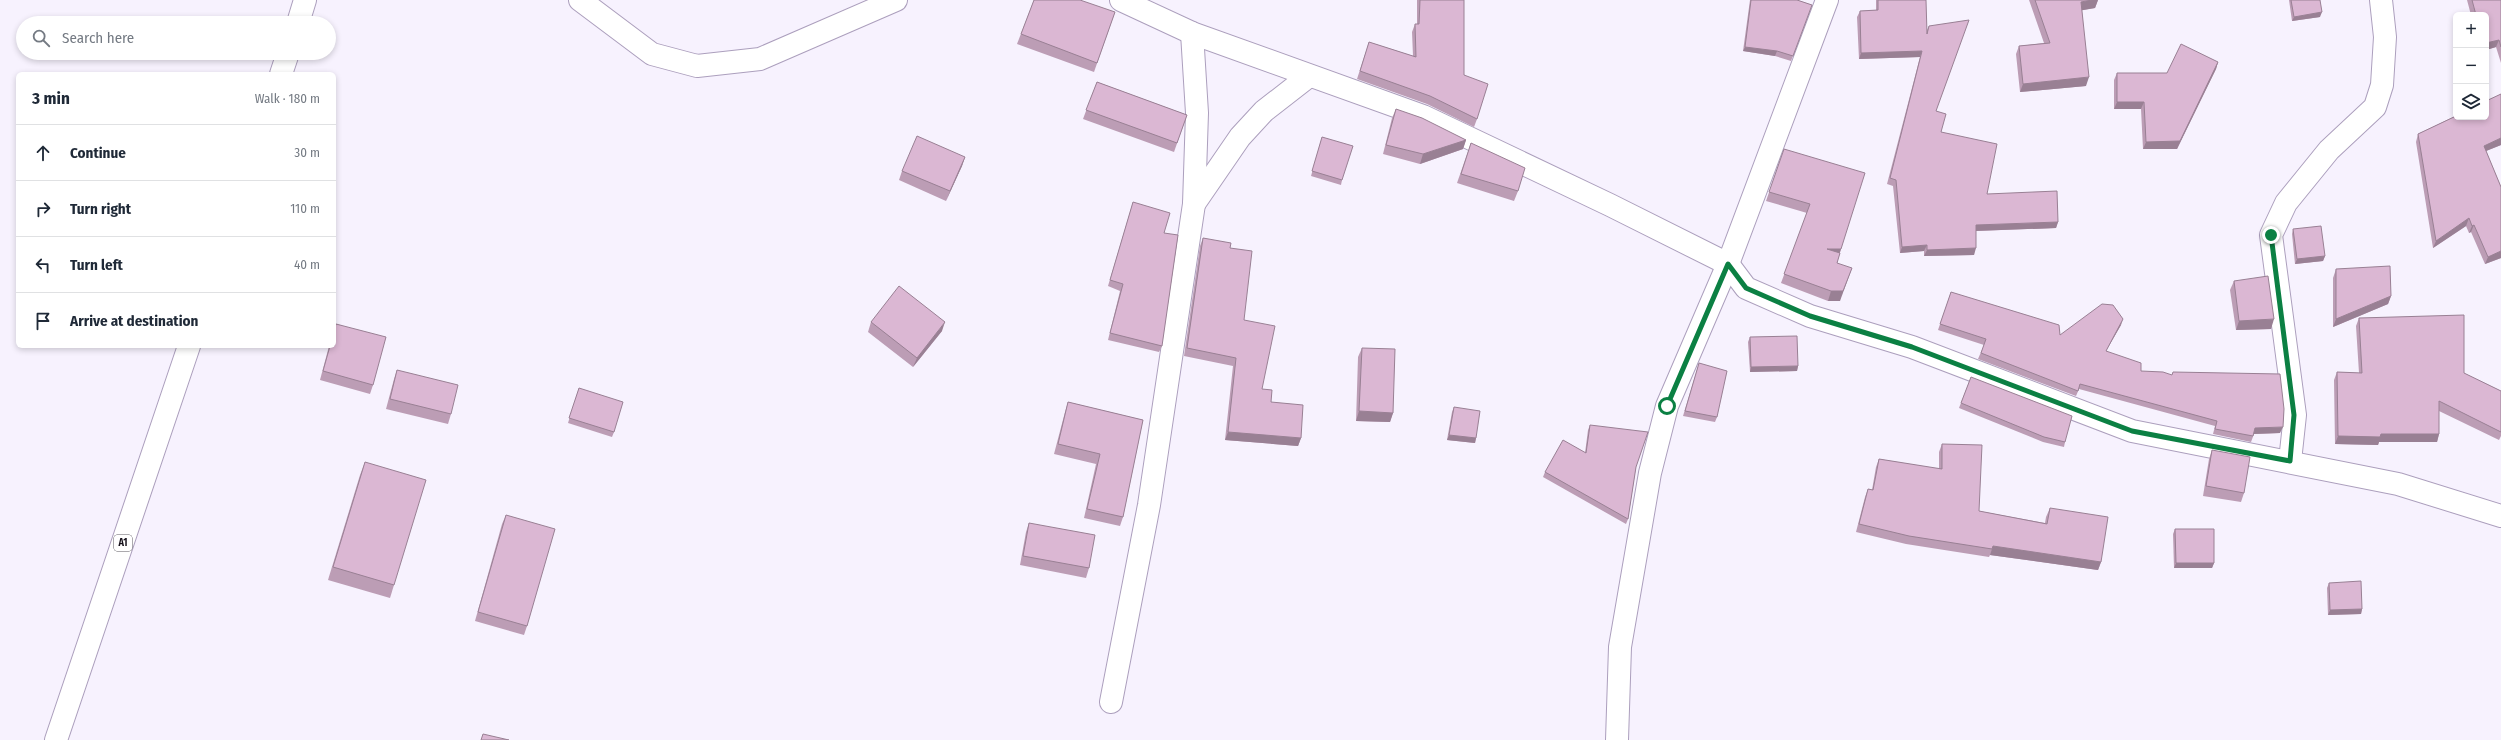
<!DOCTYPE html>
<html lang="en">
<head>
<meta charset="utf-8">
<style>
	body { margin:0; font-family:"Fira Sans Condensed",sans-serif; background:#f6f6f7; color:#1f2937 }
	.controls { position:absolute; right:12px; top:12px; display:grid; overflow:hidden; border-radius:6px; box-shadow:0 2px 6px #0003 }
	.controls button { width:36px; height:36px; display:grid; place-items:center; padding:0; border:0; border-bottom:1px solid #e0e1e3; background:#fff; color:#1f2937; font:20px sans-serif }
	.stop { position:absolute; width:12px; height:12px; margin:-9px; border:3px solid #0b8043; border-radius:50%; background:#fff }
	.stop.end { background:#0b8043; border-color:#fff; box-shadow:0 1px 4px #0008 }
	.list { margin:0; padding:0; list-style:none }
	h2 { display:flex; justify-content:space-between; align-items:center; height:52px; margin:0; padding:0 16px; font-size:17px }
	h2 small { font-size:13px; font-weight:400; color:#747a83 }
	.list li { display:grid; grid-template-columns:26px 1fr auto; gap:12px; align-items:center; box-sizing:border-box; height:56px; padding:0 16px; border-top:1px solid #e0e1e3 }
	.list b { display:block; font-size:15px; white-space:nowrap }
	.list em { font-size:13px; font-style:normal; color:#747a83 }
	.icon { flex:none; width:22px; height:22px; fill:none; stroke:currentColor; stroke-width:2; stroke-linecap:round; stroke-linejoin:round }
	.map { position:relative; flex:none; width:2501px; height:740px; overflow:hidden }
	.search { position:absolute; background:#fff; box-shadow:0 2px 6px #0003; left:16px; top:16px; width:320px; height:44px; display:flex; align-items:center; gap:10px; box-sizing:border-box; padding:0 14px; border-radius:22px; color:#747a83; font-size:15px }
	.panel { position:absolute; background:#fff; box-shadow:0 2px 6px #0003; left:16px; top:72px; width:320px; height:276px; border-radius:6px }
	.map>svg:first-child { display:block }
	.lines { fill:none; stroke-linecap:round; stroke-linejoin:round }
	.street-casing { stroke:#ac9fbd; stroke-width:24 }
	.highway-casing { stroke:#ac9fbd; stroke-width:24 }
	.street { stroke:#fff; stroke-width:22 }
	.highway { stroke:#fff; stroke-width:22 }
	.wall { fill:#bc9db5 }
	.shaded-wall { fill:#998094 }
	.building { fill:#dbb7d3; stroke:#998094 }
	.route { stroke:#0b8043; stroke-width:5 }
	.labels { text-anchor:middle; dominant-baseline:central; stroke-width:3; stroke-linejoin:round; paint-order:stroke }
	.shield { fill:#fff; stroke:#5a575e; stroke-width:1 }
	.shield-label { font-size:10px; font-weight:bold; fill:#140f19 }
</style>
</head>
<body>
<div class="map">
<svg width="2501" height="740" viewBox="0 0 2501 740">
	<rect width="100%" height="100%" fill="#f7f2fe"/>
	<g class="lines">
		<g class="street-casing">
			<g id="street">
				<path d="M580,0L652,54L697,66L760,59L896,0"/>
				<path d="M1121,0L1192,33L1423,116L1610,205L1728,264L1746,288L1810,316L1912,347L2132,431L2398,484L2501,516"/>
				<path d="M1194,204L1240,137L1264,111L1309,76"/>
				<path d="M2290,461L2295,415L2271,235L2286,203L2329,150L2375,107L2382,85L2385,37L2381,0"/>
				<path d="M1111,702L1149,505L1194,204L1197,113L1192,33"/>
				<path d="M1617,740L1620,647L1650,473L1667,406L1728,264L1827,0"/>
			</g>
		</g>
		<g class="highway-casing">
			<g id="highway">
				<path d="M298,23L305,0"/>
				<path d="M281,74L288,53"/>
				<path d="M56,740L189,346"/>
			</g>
		</g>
		<use href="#street" class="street"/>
		<use href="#highway" class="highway"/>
	</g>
	<g class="wall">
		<path d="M1034,0L1115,12L1094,72L1017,44Z"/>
		<path d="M1417,0H1464V75L1477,119L1474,127L1427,104L1357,79L1369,42L1413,56L1412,32L1415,24H1417Z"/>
		<path d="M1750,0H1797L1812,5L1791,61L1775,56L1743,51Z"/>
		<path d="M1876,0H1926V32L1929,26L1936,111L1941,132L1987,194L2058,222L2056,228L1976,231L1974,255L1924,256V251L1900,253L1893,186L1887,184L1920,57L1859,59L1857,17L1860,11L1876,10Z"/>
		<path d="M2029,0H2098L2095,8L2082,10L2086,86L2020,92L2016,54L2019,46L2044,43Z"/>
		<path d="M2289,0H2320V17L2292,21Z"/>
		<path d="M2467,0H2501V63L2496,47L2486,50V15H2471Z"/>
		<path d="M2218,62L2216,69L2177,149H2143L2141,109H2114V80L2117,73H2167Z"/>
		<path d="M1097,82L1187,115L1174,152L1083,119Z"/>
		<path d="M2501,94V145L2486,151L2501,187V258L2485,264L2471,232L2469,233L2466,226L2433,248L2416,142L2418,134Z"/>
		<path d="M1396,109L1466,140L1463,149L1420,164L1383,154L1392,118Z"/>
		<path d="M1322,137L1342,180L1341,185L1311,176Z"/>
		<path d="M1471,143L1518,191L1514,201L1457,183Z"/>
		<path d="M1784,149L1841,249L1837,263L1840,301H1828L1781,283L1807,213L1766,201Z"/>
		<path d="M965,157L962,166L946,201L899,180L902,171Z"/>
		<path d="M1133,202L1164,233L1162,346L1159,352L1108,340L1120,291L1108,286Z"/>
		<path d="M2293,229L2325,256L2323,261L2295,264L2292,234Z"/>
		<path d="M1203,238L1230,248L1244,320L1262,389L1271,402L1301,438L1298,446L1225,440L1233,366L1184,356L1200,246Z"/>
		<path d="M2336,269L2391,296L2388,304L2333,327V278Z"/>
		<path d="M2234,281L2271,329L2236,330L2230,290Z"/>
		<path d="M1951,292L2060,335L2121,325L2106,351L2141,371L2280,433L2254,434L2251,442L2213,434L2215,426L2079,389L2076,396L1978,359L1984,345L1938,330Z"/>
		<path d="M2359,318L2464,373L2501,391V436L2499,440L2439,411V434L2437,442H2379L2378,445L2335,444L2334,380L2337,372L2359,373L2356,326Z"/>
		<path d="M871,322L942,331L913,367L868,332Z"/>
		<path d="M1750,337L1798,366L1797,371L1750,372L1748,342Z"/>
		<path d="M329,346H334L373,385L370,394L320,380Z"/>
		<path d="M1362,348L1393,413L1390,422L1356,421L1358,357Z"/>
		<path d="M1699,363L1717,417L1715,422L1683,416Z"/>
		<path d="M397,370L451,414L448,424L386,409L394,379Z"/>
		<path d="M1971,377L2065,442L2064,447L2043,442L1959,408Z"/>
		<path d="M579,388L614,432L612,437L568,423Z"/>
		<path d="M1068,402L1143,420L1123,517L1120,526L1084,518L1096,464L1054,454L1065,412Z"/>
		<path d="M1454,407L1476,438L1475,443L1447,440L1452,412Z"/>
		<path d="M1590,425L1636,467L1628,519L1626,524L1543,477L1545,472L1585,453L1588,430Z"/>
		<path d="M1942,444L1979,511L2045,523L2046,517L2050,508L2101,562L2098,570L1990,555L1989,557L1906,544L1856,532L1865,497L1868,489L1872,490L1876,467L1879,459L1939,469V452Z"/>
		<path d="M2212,450L2244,493L2241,502L2203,496L2209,459Z"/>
		<path d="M365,462L394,585L390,598L328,580L360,475Z"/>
		<path d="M506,515L527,626L524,635L475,621L502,524Z"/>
		<path d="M1029,523L1089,568L1086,578L1020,565L1026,532Z"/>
		<path d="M2175,529L2214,563L2212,568H2174L2173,534Z"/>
		<path d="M2329,583L2362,609L2361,614L2328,615L2327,588Z"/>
	</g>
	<g class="shaded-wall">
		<path d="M2092,0H2098L2095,8L2078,11L2081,2Z"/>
		<path d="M2322,12L2320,17L2292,21L2294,17Z"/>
		<path d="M2499,40L2496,47L2486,50V43Z"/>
		<path d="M1745,47L1777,51L1775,56L1743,51Z"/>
		<path d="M1922,51L1920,57L1859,59L1861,53Z"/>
		<path d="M2218,62L2216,69L2177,149H2143L2146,142Z"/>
		<path d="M2089,77L2086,86L2020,92L2023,84Z"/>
		<path d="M2117,102H2144L2141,109H2114Z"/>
		<path d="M2501,138V145L2481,153L2484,146Z"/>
		<path d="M1466,140L1463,149L1420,164L1423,154Z"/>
		<path d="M965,157L962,166L946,201L950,191Z"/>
		<path d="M2469,218L2466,226L2433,248L2436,241Z"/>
		<path d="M2058,222L2056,228L1974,231L1976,225Z"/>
		<path d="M2474,225L2471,232L2469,233L2472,226Z"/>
		<path d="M1927,245L1924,251L1900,253L1902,247Z"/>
		<path d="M1976,248L1974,255L1924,256L1927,250Z"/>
		<path d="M1827,249H1841L1838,258Z"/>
		<path d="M2501,251V258L2485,264L2488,257Z"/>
		<path d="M2325,256L2323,261L2295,264L2297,259Z"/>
		<path d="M1852,268L1840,301H1828L1831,291Z"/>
		<path d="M2391,296L2388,304L2333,327L2336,319Z"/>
		<path d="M2123,319L2121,325L2103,356L2106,351Z"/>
		<path d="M2274,319L2271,329L2236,330L2239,321Z"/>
		<path d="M945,322L942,331L913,367L917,358Z"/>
		<path d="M1798,366L1797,371L1750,372L1751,367Z"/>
		<path d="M1359,411L1393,413L1390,422L1356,421Z"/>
		<path d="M2283,427L2280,433L2253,434L2255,428Z"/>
		<path d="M1228,432L1301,438L1298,446L1225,440Z"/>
		<path d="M2381,434H2439L2437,442H2379L2378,445L2335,444L2338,436Z"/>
		<path d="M1449,435L1476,438L1475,443L1447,440Z"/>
		<path d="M1993,546L2101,562L2098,570L1990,555Z"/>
		<path d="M2176,563H2214L2212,568H2174Z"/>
		<path d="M2362,609L2361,614L2328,615L2330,610Z"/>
	</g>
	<g class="building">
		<path d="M1034,0H1080L1115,12L1097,63L1021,34Z"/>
		<path d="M1420,0H1464V75L1488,84L1477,119L1430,96L1360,71L1369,42L1416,57L1415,24H1419Z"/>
		<path d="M1751,0H1797L1812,5L1793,56L1777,51L1745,47Z"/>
		<path d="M1878,0H1926L1927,34L1929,26L1969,20L1936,111L1946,114L1941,132L1997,144L1987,194L2057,191L2058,222L1976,225V248L1927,250V245L1902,247L1896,180L1890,178L1922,51L1861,53L1860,11L1878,10Z"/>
		<path d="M2035,0H2092L2081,2L2089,77L2023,84L2019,46L2050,43Z"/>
		<path d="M2291,0H2320L2322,12L2294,17Z"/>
		<path d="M2472,0H2501V47L2499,40L2486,43V15H2476Z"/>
		<path d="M2181,44L2218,62L2180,141L2146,142L2144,102H2117V73H2167Z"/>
		<path d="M1097,82L1187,115L1177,143L1086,110Z"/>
		<path d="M2501,94V138L2484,146L2501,187V251L2488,257L2474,225L2472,226L2469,218L2436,241L2418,134L2456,116V117H2486V101Z"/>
		<path d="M1396,109L1422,118L1466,140L1423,154L1386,145Z"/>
		<path d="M917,136L965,157L950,191L902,171Z"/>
		<path d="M1322,137L1353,146L1342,180L1312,171Z"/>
		<path d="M1471,143L1525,168L1518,191L1461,174Z"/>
		<path d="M1784,149L1865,173L1841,249H1827L1840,253L1837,263L1852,268L1843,291H1831L1784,274L1810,204L1769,192Z"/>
		<path d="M1133,202L1170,213L1164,233L1178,235L1162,346L1110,333L1123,284L1110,280Z"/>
		<path d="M2321,226L2325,256L2297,259L2293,229Z"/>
		<path d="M1203,238L1231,243L1230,248L1252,251L1244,320L1275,326L1262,389L1272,390L1271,402L1303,405L1301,438L1228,432L1236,358L1187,348Z"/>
		<path d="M2390,266L2391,296L2336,319V269Z"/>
		<path d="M2268,276L2274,319L2239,321L2234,281Z"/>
		<path d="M899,286L945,322L917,358L871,322Z"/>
		<path d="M1951,292L2059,325L2060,335L2102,304L2113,305L2123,319L2106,351L2141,363V371L2163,372L2172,375L2173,372L2280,374L2284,409L2283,427L2255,428L2253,436L2215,429L2217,421L2080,384L2078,391L1981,353L1986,339L1940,324Z"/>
		<path d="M2464,315V373L2501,391V432L2439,401V434H2381L2380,437L2338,436L2337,372L2362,373L2359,318Z"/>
		<path d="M336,324L386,337L373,385L323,371L330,346H334V331Z"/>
		<path d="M1797,336L1798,366L1751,367L1750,337Z"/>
		<path d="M1362,348L1395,349L1393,413L1359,411Z"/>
		<path d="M1699,363L1727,371L1717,417L1685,411Z"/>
		<path d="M397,370L458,385L451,414L390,399Z"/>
		<path d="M1971,377L2072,416L2065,442L2044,437L1961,403Z"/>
		<path d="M579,388L623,402L614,432L569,418Z"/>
		<path d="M1068,402L1143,420L1123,517L1087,509L1100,454L1058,444Z"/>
		<path d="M1454,407L1480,411L1476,438L1449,435Z"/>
		<path d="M1590,425L1648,432L1636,467L1628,519L1545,472L1563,440L1586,453Z"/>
		<path d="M1942,444L1982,445L1979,511L2047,524L2050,508L2108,517L2101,562L1993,546L1992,549L1909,536L1859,524L1868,489L1873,490L1879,459L1942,469Z"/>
		<path d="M2212,450L2250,457L2244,493L2206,486Z"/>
		<path d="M365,462L426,480L394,585L333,567Z"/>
		<path d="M506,515L555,529L527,626L478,612Z"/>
		<path d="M1029,523L1095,535L1089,568L1023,556Z"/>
		<path d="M2175,529H2214V563H2176Z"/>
		<path d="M2361,581L2362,609L2330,610L2329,583Z"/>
		<path d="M483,734L509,740H481Z"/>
	</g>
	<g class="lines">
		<path class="route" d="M1667,406L1728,264L1746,288L1810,316L1912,347L2132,431L2290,461L2294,415L2271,235"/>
	</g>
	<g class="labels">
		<rect class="shield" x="114" y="535" width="18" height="16" rx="3"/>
		<g class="shield-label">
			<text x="123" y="543">A1</text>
		</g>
	</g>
</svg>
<div class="controls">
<button>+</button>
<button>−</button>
<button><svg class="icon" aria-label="layers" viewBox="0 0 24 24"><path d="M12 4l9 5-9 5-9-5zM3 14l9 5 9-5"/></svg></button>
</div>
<div class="stop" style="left:1667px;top:406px"></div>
<div class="stop end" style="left:2271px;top:235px"></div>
<div class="search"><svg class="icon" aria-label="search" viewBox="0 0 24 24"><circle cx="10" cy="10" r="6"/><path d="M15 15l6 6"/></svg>Search here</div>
<section class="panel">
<h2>3 min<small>Walk · 180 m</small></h2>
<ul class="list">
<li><svg class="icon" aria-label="ahead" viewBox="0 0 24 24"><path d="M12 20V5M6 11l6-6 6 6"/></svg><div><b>Continue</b></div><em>30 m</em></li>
<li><svg class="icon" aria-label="right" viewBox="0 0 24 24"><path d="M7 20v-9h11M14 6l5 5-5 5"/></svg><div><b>Turn right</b></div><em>110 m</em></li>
<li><svg class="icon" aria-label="left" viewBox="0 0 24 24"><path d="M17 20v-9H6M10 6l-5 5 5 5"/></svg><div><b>Turn left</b></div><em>40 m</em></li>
<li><svg class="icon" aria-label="arrive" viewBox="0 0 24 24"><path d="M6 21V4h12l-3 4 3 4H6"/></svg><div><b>Arrive at destination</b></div></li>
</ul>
</section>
</div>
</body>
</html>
